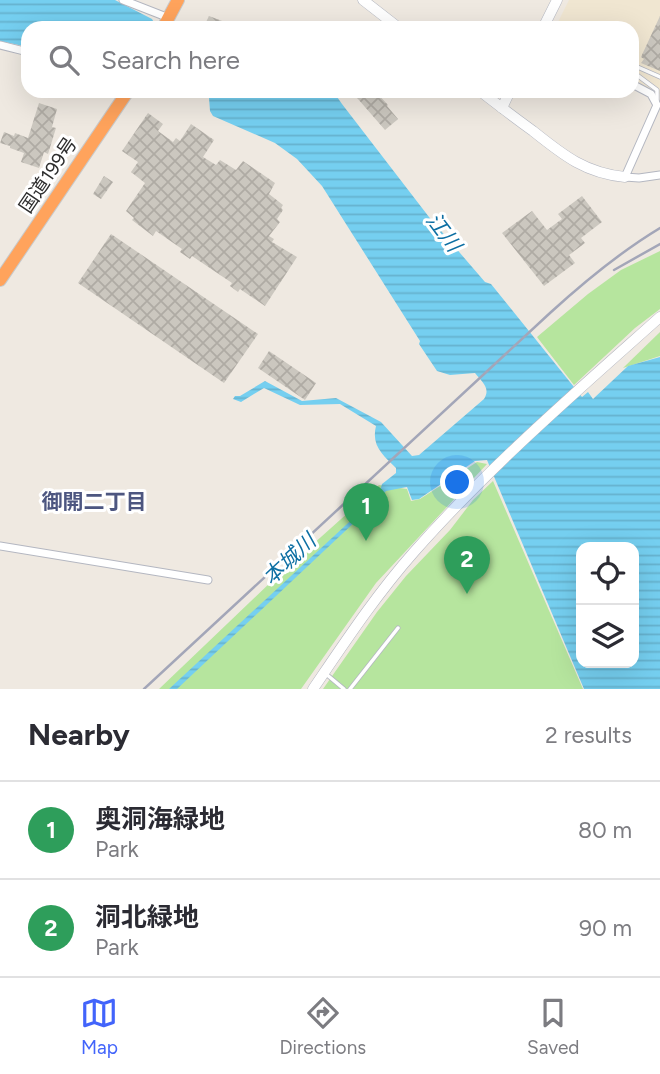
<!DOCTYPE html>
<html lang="en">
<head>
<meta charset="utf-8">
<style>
	body { margin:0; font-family:Figtree,"Noto Sans JP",sans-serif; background:#f2f2f3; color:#2b2b33 }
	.controls { position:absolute; right:21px; bottom:21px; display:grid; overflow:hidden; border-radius:14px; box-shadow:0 7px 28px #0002 }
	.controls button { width:63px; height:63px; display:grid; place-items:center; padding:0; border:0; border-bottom:2px solid #e1e1e2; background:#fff; color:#2b2b33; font:35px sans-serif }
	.you { position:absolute; left:458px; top:483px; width:24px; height:24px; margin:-18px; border:5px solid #fff; border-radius:50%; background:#1a73e8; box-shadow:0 0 0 10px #1a73e833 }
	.badge { display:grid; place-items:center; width:46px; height:46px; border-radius:50%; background:#4264fb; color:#fff; font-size:23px; font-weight:700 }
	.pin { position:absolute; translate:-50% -58px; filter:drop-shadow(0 2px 4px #0008) }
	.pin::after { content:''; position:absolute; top:37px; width:24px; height:21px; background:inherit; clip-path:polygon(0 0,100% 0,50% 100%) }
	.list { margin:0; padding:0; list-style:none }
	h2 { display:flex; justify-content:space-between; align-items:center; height:91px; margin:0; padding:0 28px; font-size:30px }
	h2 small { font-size:23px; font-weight:400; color:#7c7c81 }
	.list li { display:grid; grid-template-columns:46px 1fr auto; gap:21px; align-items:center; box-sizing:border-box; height:98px; padding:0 28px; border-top:2px solid #e1e1e2 }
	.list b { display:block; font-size:26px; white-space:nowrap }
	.list p { margin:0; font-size:23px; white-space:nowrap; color:#7c7c81 }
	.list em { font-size:23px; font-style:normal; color:#7c7c81 }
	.icon { flex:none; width:38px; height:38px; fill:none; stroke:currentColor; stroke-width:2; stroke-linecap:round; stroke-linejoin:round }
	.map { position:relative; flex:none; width:660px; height:689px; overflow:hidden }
	.search { position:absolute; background:#fff; box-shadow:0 7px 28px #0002; left:21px; right:21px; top:21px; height:77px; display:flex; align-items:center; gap:18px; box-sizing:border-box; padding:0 24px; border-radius:21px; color:#7c7c81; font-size:26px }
	.sheet { height:287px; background:#fff }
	nav { display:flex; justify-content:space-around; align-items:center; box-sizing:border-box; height:98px; border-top:2px solid #e1e1e2; background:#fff; font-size:19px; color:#7c7c81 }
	nav a { display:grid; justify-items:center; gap:4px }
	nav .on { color:#4264fb }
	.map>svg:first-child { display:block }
	.education { fill:#f0e6d1 }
	.grass { fill:#b6e59e }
	.water { fill:url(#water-rules); fill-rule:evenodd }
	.building { fill:url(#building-cross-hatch) }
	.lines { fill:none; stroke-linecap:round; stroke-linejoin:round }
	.lane-casing { stroke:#b4b7c1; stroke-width:5 }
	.street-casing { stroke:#b4b7c1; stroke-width:9 }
	.secondary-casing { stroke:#b4b7c1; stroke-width:11 }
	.highway-casing { stroke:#c9c9c9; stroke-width:14 }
	.lane { stroke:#fff; stroke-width:3.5 }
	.street { stroke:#fff; stroke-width:7 }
	.secondary { stroke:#fff; stroke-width:10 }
	.highway { stroke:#ffa35c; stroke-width:12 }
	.rail { stroke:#a3a6b8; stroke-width:2.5 }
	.labels { text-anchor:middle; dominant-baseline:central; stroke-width:6; stroke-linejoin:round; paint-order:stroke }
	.street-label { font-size:19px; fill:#2e2e2e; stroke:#fff }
	.water-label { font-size:21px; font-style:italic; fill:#0d6fa3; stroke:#fff }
	.neighbourhood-label { font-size:21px; font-weight:bold; fill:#4d5680; stroke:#fff }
</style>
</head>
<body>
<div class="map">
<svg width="660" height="689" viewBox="0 0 660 689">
	<defs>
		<pattern id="water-rules" width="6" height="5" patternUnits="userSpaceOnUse" patternTransform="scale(1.75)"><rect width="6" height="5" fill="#75cff0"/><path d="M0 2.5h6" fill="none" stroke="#66b2ce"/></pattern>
		<pattern id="building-cross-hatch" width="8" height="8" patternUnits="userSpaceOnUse" patternTransform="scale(1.75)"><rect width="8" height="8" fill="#cbc7bf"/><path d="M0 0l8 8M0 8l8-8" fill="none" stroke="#afaba4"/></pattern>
	</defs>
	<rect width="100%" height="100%" fill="#efe9e1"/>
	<path class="education" d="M569,0H660V94L632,79V28H555Z"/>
	<g class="grass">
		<path d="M660,251V309L635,328L574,385L537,337L588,294L621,270Z"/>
		<path d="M660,332V356L623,368Z"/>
		<path d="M477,462L487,464L376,583L301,689H159L273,580L379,485L407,489L411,501L420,499Z"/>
		<path d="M493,481L583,689H323L377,612L406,576L450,530L473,500Z"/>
	</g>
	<g class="water">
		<path d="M0,0H115L152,19L157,28H28V47L0,41Z"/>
		<path d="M191,91H329L335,94L342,104L429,217L485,282L491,284L582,397L588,392L593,399L628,366L660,357V689H584L487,460L475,461L419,499L412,500L407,487L386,491L375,503L177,689H169L374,499L380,491L382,484L396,473V468C383,455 371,446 376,426L340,404L300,405L264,388L241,402L233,399L235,396H240L265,381L302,401L336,398L381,422L412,456L419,455L484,399C491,388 482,382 475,373L450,375L437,371L419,344L420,341L322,186L297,159L275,143L213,116L210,111L209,98C203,94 197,94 191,91ZM581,547H634V663H581Z"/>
	</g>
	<g class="building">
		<path d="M209,16L238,27V28H213L208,26L209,23L206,22Z"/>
		<path d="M660,16V71L641,63L644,59L641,57Z"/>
		<path d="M349,91H375L388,105L387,106L398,119L385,130L358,99Z"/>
		<path d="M39,103L57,109L52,127L56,128L48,154L44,152L39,168L21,162L24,153L10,148V146L0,143L4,132L14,136L15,133L28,138Z"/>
		<path d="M148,113L163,124L158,131L173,142L176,138L180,141L191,124L214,140L203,157L216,165L220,160L236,170L243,161L275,183L269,194L283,205L281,208L283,210L277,219L280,222L269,236L274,239L272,242L297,257L265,306L240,289L238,292L230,286L232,283L192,256L190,259L180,252L182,249L156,231L153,236L132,220L134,218L126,211L145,183L131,172L138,162L122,151Z"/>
		<path d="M104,176L113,182L101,199L93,194Z"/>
		<path d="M582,196L602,222L581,238L585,243L569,255L575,263L544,286L502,233L532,211L547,230L562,219L558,214Z"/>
		<path d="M111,234L258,334L224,383L78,283Z"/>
		<path d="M269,351L316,383L305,400L258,368Z"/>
	</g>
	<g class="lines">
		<g class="lane-casing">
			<g id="lane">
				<path d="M633,65L660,77"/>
				<path d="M634,65L633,72L657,90V103"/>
				<path d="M326,674L344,689"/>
				<path d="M350,689L398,628"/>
			</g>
		</g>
		<g class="street-casing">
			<g id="street">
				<path d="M123,0L169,18"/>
				<path d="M0,45L28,52"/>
				<path d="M632,84L651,94L657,105L625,177L639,178L660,175"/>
				<path d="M0,546L208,580"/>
			</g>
		</g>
		<g class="secondary-casing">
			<g id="secondary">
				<path d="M363,0L399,28"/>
				<path d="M543,28L557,0"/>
				<path d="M480,91C498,105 515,118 533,131C563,155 585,173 625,177"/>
				<path d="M502,108L510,91"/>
				<path d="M313,689C345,642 376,595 414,552C489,467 576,392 660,317"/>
			</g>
		</g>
		<g class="highway-casing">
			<g id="highway">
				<path d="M163,28L178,0"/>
				<path d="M0,280L128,91"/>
			</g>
		</g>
		<use href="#lane" class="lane"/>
		<use href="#street" class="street"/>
		<use href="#secondary" class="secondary"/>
		<use href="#highway" class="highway"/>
		<g class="rail">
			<path d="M614,270L660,244"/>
			<path d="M144,689L550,313C584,282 620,252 660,228"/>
		</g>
	</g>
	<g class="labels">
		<g class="street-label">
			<text transform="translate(48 175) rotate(-56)">国道199号</text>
		</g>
		<g class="water-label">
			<text transform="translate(444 232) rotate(53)">江川</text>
			<text transform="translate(289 559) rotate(-43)">本城川</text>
		</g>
		<g class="neighbourhood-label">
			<text x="94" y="501">御開二丁目</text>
		</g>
	</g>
</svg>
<div class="controls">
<button><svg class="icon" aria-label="locate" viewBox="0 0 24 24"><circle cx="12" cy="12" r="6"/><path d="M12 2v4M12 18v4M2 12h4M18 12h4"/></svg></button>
<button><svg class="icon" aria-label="layers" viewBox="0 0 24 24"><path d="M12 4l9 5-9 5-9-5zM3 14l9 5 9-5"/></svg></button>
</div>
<div class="you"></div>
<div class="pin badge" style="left:366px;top:541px;background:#2e9e5b">1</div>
<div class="pin badge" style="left:467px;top:594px;background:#2e9e5b">2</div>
<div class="search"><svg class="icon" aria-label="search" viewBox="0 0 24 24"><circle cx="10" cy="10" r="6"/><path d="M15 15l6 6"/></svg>Search here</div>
</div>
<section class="sheet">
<h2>Nearby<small>2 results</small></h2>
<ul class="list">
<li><span class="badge" style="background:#2e9e5b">1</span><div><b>奥洞海緑地</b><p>Park</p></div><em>80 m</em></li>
<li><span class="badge" style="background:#2e9e5b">2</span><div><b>洞北緑地</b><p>Park</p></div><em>90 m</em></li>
</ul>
</section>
<nav>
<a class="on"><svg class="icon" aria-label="map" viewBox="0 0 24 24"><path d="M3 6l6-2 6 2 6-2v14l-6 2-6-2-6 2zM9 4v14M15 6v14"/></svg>Map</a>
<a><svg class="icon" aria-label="directions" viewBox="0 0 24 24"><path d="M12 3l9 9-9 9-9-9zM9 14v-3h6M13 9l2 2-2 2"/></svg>Directions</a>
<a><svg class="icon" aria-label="saved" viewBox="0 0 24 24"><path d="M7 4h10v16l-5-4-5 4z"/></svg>Saved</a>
</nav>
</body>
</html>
